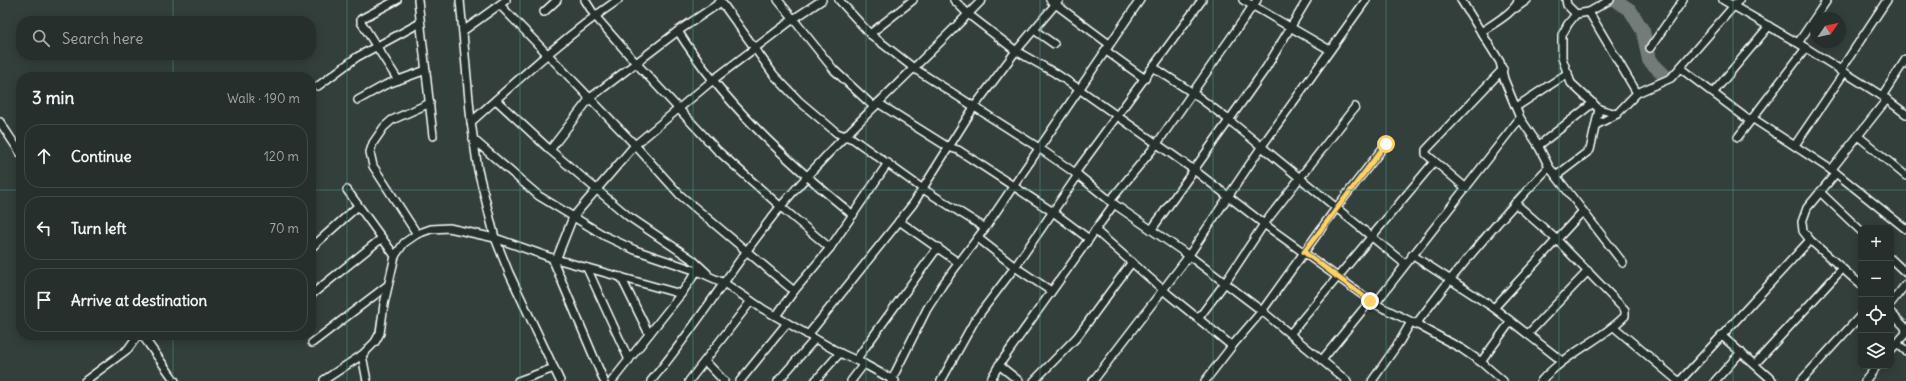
<!DOCTYPE html>
<html lang="en">
<head>
<meta charset="utf-8">
<style>
	body { margin:0; font-family:Delius,sans-serif; background:#323b38; color:#f1f3f6 }
	.controls { position:absolute; right:12px; bottom:12px; display:grid; overflow:hidden; border-radius:8px; box-shadow:0 2px 10px #0003 }
	.controls button { width:36px; height:36px; display:grid; place-items:center; padding:0; border:0; border-bottom:1px solid #424a48; background:#262f2c; color:#f1f3f6; font:20px sans-serif }
	.compass { position:absolute; left:1810px; top:12px; width:36px; height:36px; border-radius:50%; background:#262f2c; box-shadow:0 2px 10px #0003; rotate:56deg }
	.stop { position:absolute; width:12px; height:12px; margin:-9px; border:3px solid #ffd166; border-radius:50%; background:#fff }
	.stop.end { background:#ffd166; border-color:#fff; box-shadow:0 1px 4px #0008 }
	.list { margin:0; padding:0; list-style:none }
	h2 { display:flex; justify-content:space-between; align-items:center; height:52px; margin:0; padding:0 16px; font-size:17px }
	h2 small { font-size:13px; font-weight:400; color:#a4a9a9 }
	.list li { display:grid; grid-template-columns:26px 1fr auto; gap:12px; align-items:center; box-sizing:border-box; height:64px; margin:0 8px 8px; padding:0 8px; border:1px solid #424a48; border-radius:16px }
	.list b { display:block; font-size:15px; white-space:nowrap }
	.list em { font-size:13px; font-style:normal; color:#a4a9a9 }
	.icon { flex:none; width:22px; height:22px; fill:none; stroke:currentColor; stroke-width:2; stroke-linecap:round; stroke-linejoin:round }
	.map { position:relative; flex:none; width:1906px; height:381px; overflow:hidden }
	.search { position:absolute; background:#262f2c; box-shadow:0 2px 10px #0003; left:16px; top:16px; width:300px; height:44px; display:flex; align-items:center; gap:10px; box-sizing:border-box; padding:0 14px; border-radius:16px; color:#a4a9a9; font-size:15px }
	.panel { position:absolute; background:#262f2c; box-shadow:0 2px 10px #0003; left:16px; top:72px; width:300px; height:268px; border-radius:16px }
	.map>svg:first-child { display:block }
	.lines { fill:none; stroke-linecap:round; stroke-linejoin:round }
	.river { stroke:#737b78; stroke-width:14 }
	.street-casing { stroke:#fff; stroke-width:10 }
	.street { stroke:#26332d; stroke-width:7 }
	.route { stroke:#ffd166; stroke-width:5 }
	.grid { fill:none; stroke:#4b9892; stroke-width:1; stroke-opacity:0.55 }
</style>
</head>
<body>
<div class="map">
<svg width="1906" height="381" viewBox="0 0 1906 381">
	<rect width="100%" height="100%" fill="#333f3a"/>
	<filter id="ink" filterUnits="userSpaceOnUse"><feTurbulence type="fractalNoise" baseFrequency=".025" numOctaves="2"/><feDisplacementMap in="SourceGraphic" scale="8" xChannelSelector="R" yChannelSelector="G"/><feConvolveMatrix kernelMatrix="1 2 1 2 8 2 1 2 1" color-interpolation-filters="sRGB"/></filter>
	<g filter="url(#ink)">
		<g class="lines">
			<path class="river" d="M1615,0L1630,10L1643,31L1649,60L1665,76"/>
			<g class="street-casing">
				<g id="street">
					<path d="M397,0L361,19V22L398,80"/>
					<path d="M418,0L433,136"/>
					<path d="M460,0L471,122L478,170L495,238L509,273L560,381"/>
					<path d="M585,0L595,16L636,63L717,150L781,207L830,248"/>
					<path d="M720,0L774,75L799,101L837,133L853,139L923,189L985,228"/>
					<path d="M778,0L834,70L874,107"/>
					<path d="M839,0L870,34L915,69L1039,148L1078,175L1114,204L1188,255L1262,311L1347,381"/>
					<path d="M954,0L968,14L1016,51L1055,73L1079,89L1194,170L1264,224L1375,304L1416,324L1462,349L1481,362L1503,381"/>
					<path d="M1050,0L1109,44"/>
					<path d="M1243,0L1330,50"/>
					<path d="M1461,0L1500,62L1504,79L1520,118L1537,143L1549,167L1623,263"/>
					<path d="M1566,0L1567,5L1576,14L1589,12L1610,0"/>
					<path d="M1723,0L1798,43L1882,96L1906,114"/>
					<path d="M721,2L678,31C723,103 788,162 853,215"/>
					<path d="M500,5L635,145L680,195L794,291"/>
					<path d="M1516,8L1527,0"/>
					<path d="M544,12L557,0"/>
					<path d="M1576,14L1568,24L1562,35V58L1571,83L1599,109"/>
					<path d="M1034,30L1054,44"/>
					<path d="M463,31L506,0"/>
					<path d="M1481,32C1491,25 1517,11 1518,0"/>
					<path d="M870,34L913,0"/>
					<path d="M1798,43L1827,0"/>
					<path d="M1650,48L1683,0"/>
					<path d="M1105,50L1145,79"/>
					<path d="M1153,67L1193,93L1229,120L1405,264"/>
					<path d="M1680,68L1750,121"/>
					<path d="M1840,71L1887,0"/>
					<path d="M318,86L357,57L420,23"/>
					<path d="M1637,93L1671,78L1739,0"/>
					<path d="M1713,93L1769,26"/>
					<path d="M1882,96L1906,59"/>
					<path d="M358,100L385,85L426,70"/>
					<path d="M496,100L550,150L628,216L693,260L707,273"/>
					<path d="M878,103L948,147L958,150L1053,212L1089,239"/>
					<path d="M1516,107L1568,73"/>
					<path d="M1752,118L1836,173L1906,229"/>
					<path d="M0,122L21,154"/>
					<path d="M471,122C518,80 565,36 618,0"/>
					<path d="M1596,125L1617,114"/>
					<path d="M1858,136L1906,176"/>
					<path d="M1738,137L1806,48"/>
					<path d="M473,139L539,196L605,236L635,250L697,271L724,283L763,309L840,353L864,364L895,381"/>
					<path d="M1795,145L1844,73"/>
					<path d="M1538,146L1593,103"/>
					<path d="M550,150L590,98L678,31"/>
					<path d="M1831,170L1887,99"/>
					<path d="M1075,173L1202,0"/>
					<path d="M1836,173L1807,208L1802,222L1803,231L1810,240L1861,285"/>
					<path d="M1556,176L1590,150L1599,109L1617,114L1637,93L1589,12"/>
					<path d="M1466,188L1426,154V150L1503,69"/>
					<path d="M347,190L395,256"/>
					<path d="M1820,192L1861,231"/>
					<path d="M1110,201L1156,145L1257,0"/>
					<path d="M1515,203L1557,240L1625,310V316C1600,341 1565,354 1541,381"/>
					<path d="M899,221L959,263"/>
					<path d="M1152,229L1266,68L1307,0"/>
					<path d="M1095,230L1169,295L1232,346"/>
					<path d="M417,234L373,166L370,152L373,143L384,127L392,120L430,103"/>
					<path d="M978,238L1015,267L1051,291"/>
					<path d="M311,248L358,206"/>
					<path d="M1412,255L1494,308L1562,361"/>
					<path d="M552,258L604,381"/>
					<path d="M1891,259L1906,273"/>
					<path d="M556,260L573,217L635,145L713,80L792,20L822,0"/>
					<path d="M587,268L629,360"/>
					<path d="M621,277L649,334"/>
					<path d="M311,295L382,238"/>
					<path d="M1891,303L1906,284"/>
					<path d="M1375,304L1520,118"/>
					<path d="M1494,308L1583,211"/>
					<path d="M1891,313L1905,327L1906,333"/>
					<path d="M776,316L794,291L830,248L888,163"/>
					<path d="M1198,319L1225,283L1264,224L1355,107"/>
					<path d="M1416,324C1457,269 1501,217 1549,167"/>
					<path d="M1614,327L1678,381"/>
					<path d="M1290,334L1434,162"/>
					<path d="M1528,334L1588,271"/>
					<path d="M142,335L175,381"/>
					<path d="M808,335L913,204L974,107L1016,51L1059,0"/>
					<path d="M1722,336L1773,381"/>
					<path d="M312,343L388,285"/>
					<path d="M1897,343L1906,351"/>
					<path d="M1891,350L1906,333"/>
					<path d="M362,355L367,381"/>
					<path d="M856,360L938,247"/>
					<path d="M1322,360L1370,301"/>
					<path d="M705,361L724,381"/>
					<path d="M1481,362L1511,321"/>
					<path d="M1755,364L1842,269"/>
					<path d="M999,365L1019,381"/>
					<path d="M324,380L362,355L375,342L380,333L384,304L395,256L404,243L417,234L431,229L449,228L495,238L552,258L681,294"/>
					<path d="M85,381L128,349L138,335"/>
					<path d="M518,381L554,368"/>
					<path d="M612,381L681,294L697,271"/>
					<path d="M651,381C698,325 735,262 781,206C843,133 915,69 982,0"/>
					<path d="M689,381L751,301"/>
					<path d="M740,381L787,323"/>
					<path d="M778,381L815,339"/>
					<path d="M815,381L840,353"/>
					<path d="M851,381L864,364"/>
					<path d="M891,381L927,309L943,284L985,228L1140,0"/>
					<path d="M941,381L975,320L1015,267L1078,175"/>
					<path d="M990,381L999,365L1114,204"/>
					<path d="M1034,381L1077,337L1132,262"/>
					<path d="M1093,381L1185,261L1262,146L1366,0"/>
					<path d="M1205,381L1232,346L1262,311L1336,208L1386,144"/>
					<path d="M1372,381L1400,341L1411,322"/>
					<path d="M1680,381L1810,240"/>
					<path d="M1715,381L1741,352"/>
					<path d="M1801,381L1861,315"/>
					<path d="M1865,381L1877,366"/>
				</g>
			</g>
			<use href="#street" class="street"/>
		</g>
	</g>
	<g class="lines" filter="url(#ink)">
		<path class="route" d="M1370,301L1304,252L1386,144"/>
	</g>
	<path class="grid" d="M173,0V21M347,0V381M520,0V381M693,0V381M866,0V381M1040,0V381M1213,0V381M1386,0V381M1559,0V381M1733,0V381M173,55V77M0,190H21M311,190H1906M173,335V381"/>
</svg>
<div class="controls">
<button>+</button>
<button>−</button>
<button><svg class="icon" aria-label="locate" viewBox="0 0 24 24"><circle cx="12" cy="12" r="6"/><path d="M12 2v4M12 18v4M2 12h4M18 12h4"/></svg></button>
<button><svg class="icon" aria-label="layers" viewBox="0 0 24 24"><path d="M12 4l9 5-9 5-9-5zM3 14l9 5 9-5"/></svg></button>
</div>
<svg class="compass" viewBox="-18 -18 36 36"><path d="M0-13l5 13h-10z" fill="#e53935"/><path d="M0 13l5-13h-10z" fill="#a4a9a9"/></svg>
<div class="stop" style="left:1386px;top:144px"></div>
<div class="stop end" style="left:1370px;top:301px"></div>
<div class="search"><svg class="icon" aria-label="search" viewBox="0 0 24 24"><circle cx="10" cy="10" r="6"/><path d="M15 15l6 6"/></svg>Search here</div>
<section class="panel">
<h2>3 min<small>Walk · 190 m</small></h2>
<ul class="list">
<li><svg class="icon" aria-label="ahead" viewBox="0 0 24 24"><path d="M12 20V5M6 11l6-6 6 6"/></svg><div><b>Continue</b></div><em>120 m</em></li>
<li><svg class="icon" aria-label="left" viewBox="0 0 24 24"><path d="M17 20v-9H6M10 6l-5 5 5 5"/></svg><div><b>Turn left</b></div><em>70 m</em></li>
<li><svg class="icon" aria-label="arrive" viewBox="0 0 24 24"><path d="M6 21V4h12l-3 4 3 4H6"/></svg><div><b>Arrive at destination</b></div></li>
</ul>
</section>
</div>
</body>
</html>
